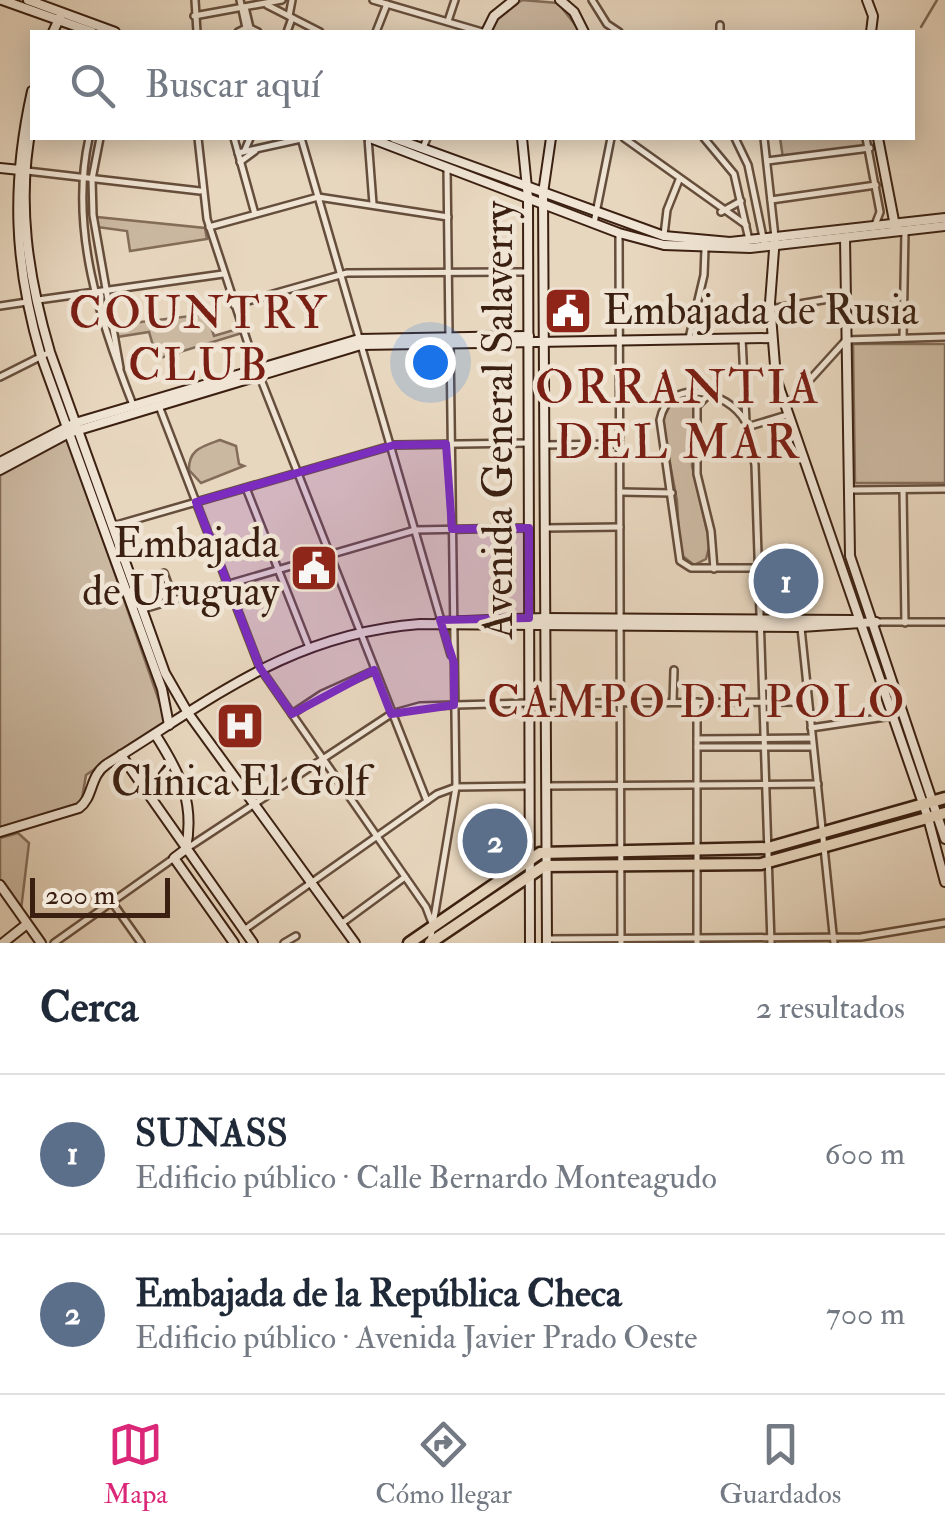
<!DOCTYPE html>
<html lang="es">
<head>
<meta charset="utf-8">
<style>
	body { margin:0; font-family:"IM FELL Double Pica",serif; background:#f2f2f3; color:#1f2937 }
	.scale { position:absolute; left:30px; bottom:25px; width:140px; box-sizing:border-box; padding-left:10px; border:5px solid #3b2011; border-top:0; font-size:28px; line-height:35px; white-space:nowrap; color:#3b2011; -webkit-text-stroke:8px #f0e5d5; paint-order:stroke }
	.you { position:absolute; left:430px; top:362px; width:35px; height:35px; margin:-25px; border:8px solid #fff; border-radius:50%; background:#1a73e8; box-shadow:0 0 0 15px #1a73e833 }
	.badge { display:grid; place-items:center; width:65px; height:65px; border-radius:50%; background:#db2777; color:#fff; font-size:32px; font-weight:700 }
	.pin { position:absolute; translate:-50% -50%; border:5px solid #fff; box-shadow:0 2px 10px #0006 }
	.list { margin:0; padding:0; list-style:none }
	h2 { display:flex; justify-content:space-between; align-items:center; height:130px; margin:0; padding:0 40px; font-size:42px }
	h2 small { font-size:32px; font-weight:400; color:#747a83 }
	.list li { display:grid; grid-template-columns:65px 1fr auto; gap:30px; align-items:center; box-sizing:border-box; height:160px; padding:0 40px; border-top:2px solid #e0e1e3 }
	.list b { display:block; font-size:38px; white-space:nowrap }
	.list p { margin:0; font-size:32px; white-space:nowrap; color:#747a83 }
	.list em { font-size:32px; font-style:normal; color:#747a83 }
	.icon { flex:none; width:55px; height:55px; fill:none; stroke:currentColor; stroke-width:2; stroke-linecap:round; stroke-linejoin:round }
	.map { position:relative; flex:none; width:945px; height:943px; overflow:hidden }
	.search { position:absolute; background:#fff; box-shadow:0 5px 25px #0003; left:30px; right:30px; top:30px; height:110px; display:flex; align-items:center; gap:25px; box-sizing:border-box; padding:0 35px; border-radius:0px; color:#747a83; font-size:38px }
	.sheet { height:450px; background:#fff }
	nav { display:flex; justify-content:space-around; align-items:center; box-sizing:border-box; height:140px; border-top:2px solid #e0e1e3; background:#fff; font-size:28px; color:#747a83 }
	nav a { display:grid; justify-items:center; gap:5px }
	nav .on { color:#db2777 }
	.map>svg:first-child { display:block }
	.green { fill:#cbb8a1; stroke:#836c59; stroke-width:2.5 }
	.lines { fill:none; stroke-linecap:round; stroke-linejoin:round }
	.stream { stroke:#7f6956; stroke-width:2.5 }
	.street-casing { stroke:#664e3c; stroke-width:10 }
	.secondary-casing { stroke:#3b2011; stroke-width:12 }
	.primary-casing { stroke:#3b2011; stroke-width:15 }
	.street { stroke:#f0e5d5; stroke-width:5 }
	.secondary { stroke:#f0e5d5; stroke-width:8 }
	.primary { stroke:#e8d7bf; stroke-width:10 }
	.marked { fill:#7b2cbf; fill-opacity:0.2; stroke:#7b2cbf; stroke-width:8; stroke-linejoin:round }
	.labels { text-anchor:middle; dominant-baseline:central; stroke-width:9; stroke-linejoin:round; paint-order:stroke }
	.poi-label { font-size:42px; fill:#3b2011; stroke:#f0e5d5; text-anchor:start }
	.street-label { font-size:42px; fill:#3b2011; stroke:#f0e5d5 }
	.neighbourhood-label { font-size:45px; letter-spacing:2.5px; fill:#7a1f14; stroke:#f0e5d5 }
	.quarter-label { font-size:48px; letter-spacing:2.5px; fill:#7a1f14; stroke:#f0e5d5 }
</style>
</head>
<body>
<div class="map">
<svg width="945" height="943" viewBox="0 0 945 943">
	<rect width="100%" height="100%" fill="#e8d7bf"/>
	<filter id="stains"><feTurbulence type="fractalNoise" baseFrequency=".002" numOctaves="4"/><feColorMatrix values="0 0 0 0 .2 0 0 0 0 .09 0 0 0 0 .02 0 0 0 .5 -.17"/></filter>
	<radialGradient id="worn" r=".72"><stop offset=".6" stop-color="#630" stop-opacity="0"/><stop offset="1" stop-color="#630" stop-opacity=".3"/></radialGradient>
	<g class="green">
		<path d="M522,0L558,3L581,32H489L496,19Z"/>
		<path d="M780,138H864L867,146L783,158Z"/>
		<path d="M97,217L205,228L207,239L130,251L127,231L97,227Z"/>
		<path d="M207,314L214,336L237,329L239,334L157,359L149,332L117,337L115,325Z"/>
		<path d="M853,344H945V483H855Z"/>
		<path d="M683,396L695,403L692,466L710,544L706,559L694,565L680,554L677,501L662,421L666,408Z"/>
		<path d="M64,438H68L166,721L86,775L81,804L0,828V473Z"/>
		<path d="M220,440L236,446L239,464L244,466L201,483L189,470C188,449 204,446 220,440Z"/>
		<path d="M18,833L29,843L21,910L0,881V838Z"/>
	</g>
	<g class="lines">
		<path class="stream" d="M921,27L937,0"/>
		<g class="street-casing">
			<g id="street">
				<path d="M195,0L197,32"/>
				<path d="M373,0L482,32"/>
				<path d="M592,0L607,24L619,32"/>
				<path d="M267,5L320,32"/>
				<path d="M245,7L250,28L258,32"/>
				<path d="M194,16L282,0"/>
				<path d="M289,16L292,0"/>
				<path d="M448,21L455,0"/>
				<path d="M238,32L246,28L240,0"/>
				<path d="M287,32L292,18"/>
				<path d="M376,32L387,4"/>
				<path d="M720,32V25"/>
				<path d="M89,138C69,229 100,321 133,405"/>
				<path d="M100,138L92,179L93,215L120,368"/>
				<path d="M198,138L207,219L256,368"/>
				<path d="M234,138L255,214"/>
				<path d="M301,138L451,655"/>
				<path d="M368,138L373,204"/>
				<path d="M624,138L746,225"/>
				<path d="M704,138L734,174L749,240"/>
				<path d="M735,138L748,165L765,247"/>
				<path d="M764,138L775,237"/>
				<path d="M866,138L880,212L875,225"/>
				<path d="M423,148L427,138"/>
				<path d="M245,150L250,138"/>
				<path d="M238,153L301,139"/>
				<path d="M767,161L870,148"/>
				<path d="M240,162L255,151"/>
				<path d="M447,168L449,335"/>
				<path d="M27,171L200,191"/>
				<path d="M771,200L876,185"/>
				<path d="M721,212L741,201"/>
				<path d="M594,223L611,138"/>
				<path d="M209,227L318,197L448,217"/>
				<path d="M619,233L621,943"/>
				<path d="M664,235L667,210L679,180"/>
				<path d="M38,300L223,274"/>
				<path d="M234,305L347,273L526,272"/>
				<path d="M0,306L27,302"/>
				<path d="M770,309L846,296"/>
				<path d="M689,338L704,275L705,249"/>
				<path d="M742,338L746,422L755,465L771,943"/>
				<path d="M903,338L905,231"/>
				<path d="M0,377L50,352"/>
				<path d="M260,377L427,801"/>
				<path d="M708,395L697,406V474L711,531L714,569"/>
				<path d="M787,405L846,340L945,337"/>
				<path d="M159,406L260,668L426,907L432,923"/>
				<path d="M745,421C728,391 669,375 660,420L680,561L691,568H755"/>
				<path d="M747,427L787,415"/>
				<path d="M544,445L620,444"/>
				<path d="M246,488L308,645"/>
				<path d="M851,490L945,489"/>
				<path d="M903,490L905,623"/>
				<path d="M620,492L672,493"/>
				<path d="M113,526L394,445L529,443"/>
				<path d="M544,528L620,527"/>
				<path d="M757,580H772V620"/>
				<path d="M166,602L159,576L164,573L174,600"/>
				<path d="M143,609L415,530L529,528"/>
				<path d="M876,622H945"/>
				<path d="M801,628L834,943"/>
				<path d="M673,702L674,670"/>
				<path d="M697,702V943"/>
				<path d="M545,703L807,702"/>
				<path d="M292,714L322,694L373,671"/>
				<path d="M811,728L892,716"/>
				<path d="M697,739L812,738"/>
				<path d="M697,747H813"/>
				<path d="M546,786L818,784"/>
				<path d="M186,849L391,714L420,706L529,703"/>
				<path d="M112,902L141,943"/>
				<path d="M341,924L405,877"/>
				<path d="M244,930L437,794L456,787L530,786"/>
				<path d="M547,939L861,937L945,923"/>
				<path d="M430,942L456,787L450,343"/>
				<path d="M54,943L174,858"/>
				<path d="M284,943L296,936"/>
			</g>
		</g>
		<g class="secondary-casing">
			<g id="secondary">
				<path d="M2,0L92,32"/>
				<path d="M28,0L115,32"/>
				<path d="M560,0L574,12L584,32"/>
				<path d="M867,0L873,16L871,32"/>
				<path d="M53,32L60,17"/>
				<path d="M486,32L494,16L514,0"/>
				<path d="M32,91C11,185 14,264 41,356L162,689L169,725"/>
				<path d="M32,123C16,201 28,277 50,352L165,673L188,713L355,943"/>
				<path d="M370,138L619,233L664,245L750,248L945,226"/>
				<path d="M394,138L664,236L730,242L945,218"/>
				<path d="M522,138L528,198L530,943"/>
				<path d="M878,138L895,226"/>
				<path d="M0,168L20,170"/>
				<path d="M775,237L770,303L776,378L928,818L945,882"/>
				<path d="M845,238L850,556L945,839"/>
				<path d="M0,462L75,423L359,339L529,336"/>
				<path d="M0,470L69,433L361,345L771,338"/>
				<path d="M439,622L544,618L854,620"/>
				<path d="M155,734C180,773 195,802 186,849L174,858L234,943"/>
				<path d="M121,755L253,943"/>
				<path d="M0,832L79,808C94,797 89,776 107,764C214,698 290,634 420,624L801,627L876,622"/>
				<path d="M0,885L41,943"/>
				<path d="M3,943L27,924"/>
				<path d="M547,943L543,193L551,138"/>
			</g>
		</g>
		<g class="primary-casing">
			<g id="primary">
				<path d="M409,943L540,853L768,848L945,798"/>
				<path d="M430,943L544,866L761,864L945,813"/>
			</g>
		</g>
		<use href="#street" class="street"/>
		<use href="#secondary" class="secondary"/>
		<use href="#primary" class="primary"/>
	</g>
	<path class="marked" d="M446,444L452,529L529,528V618L440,620L454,663V705L391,714L374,670L292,714L260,668L196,502L394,445Z"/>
	<defs>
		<g id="civic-square" transform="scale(2.5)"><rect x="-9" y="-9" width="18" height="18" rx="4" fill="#8f2418" stroke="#f0e5d5"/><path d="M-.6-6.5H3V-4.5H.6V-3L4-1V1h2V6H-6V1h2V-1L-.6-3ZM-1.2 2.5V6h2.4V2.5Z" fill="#fff"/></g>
		<g id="hospital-square" transform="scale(2.5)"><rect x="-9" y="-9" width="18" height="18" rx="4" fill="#8f2418" stroke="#f0e5d5"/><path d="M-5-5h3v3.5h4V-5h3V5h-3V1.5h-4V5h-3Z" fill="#fff"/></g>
	</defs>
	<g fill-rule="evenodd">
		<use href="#civic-square" x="568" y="311"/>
		<use href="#civic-square" x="314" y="568"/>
		<use href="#hospital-square" x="240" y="726"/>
	</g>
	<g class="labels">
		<g class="poi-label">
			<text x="603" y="311">Embajada de Rusia</text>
			<text x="279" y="544" text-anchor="end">Embajada<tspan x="279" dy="48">de Uruguay</tspan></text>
			<text x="240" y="782" text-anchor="middle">Clínica El Golf</text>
		</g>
		<g class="street-label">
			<text transform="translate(499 420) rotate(-90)">Avenida General Salaverry</text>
		</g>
		<g class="neighbourhood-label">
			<text x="199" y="314">COUNTRY<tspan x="199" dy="52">CLUB</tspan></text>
			<text x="697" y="703">CAMPO DE POLO</text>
		</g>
		<g class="quarter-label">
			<text x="678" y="388">ORRANTIA<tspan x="678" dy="55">DEL MAR</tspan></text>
		</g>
	</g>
	<rect width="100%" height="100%" filter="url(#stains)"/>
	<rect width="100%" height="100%" fill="url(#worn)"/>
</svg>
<div class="scale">200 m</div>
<div class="you"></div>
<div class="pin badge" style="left:786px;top:581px;background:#5c6f8a">1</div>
<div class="pin badge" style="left:495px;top:841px;background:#5c6f8a">2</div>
<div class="search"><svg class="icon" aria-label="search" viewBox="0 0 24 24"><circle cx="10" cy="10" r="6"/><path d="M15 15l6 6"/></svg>Buscar aquí</div>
</div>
<section class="sheet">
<h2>Cerca<small>2 resultados</small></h2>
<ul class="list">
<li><span class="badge" style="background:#5c6f8a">1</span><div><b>SUNASS</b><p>Edificio público · Calle Bernardo Monteagudo</p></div><em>600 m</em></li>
<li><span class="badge" style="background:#5c6f8a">2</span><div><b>Embajada de la República Checa</b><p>Edificio público · Avenida Javier Prado Oeste</p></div><em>700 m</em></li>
</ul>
</section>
<nav>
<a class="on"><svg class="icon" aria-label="map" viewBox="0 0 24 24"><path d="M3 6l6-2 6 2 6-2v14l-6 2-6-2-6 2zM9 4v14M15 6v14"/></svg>Mapa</a>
<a><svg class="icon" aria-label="directions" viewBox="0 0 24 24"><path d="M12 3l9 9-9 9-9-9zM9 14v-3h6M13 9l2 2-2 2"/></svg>Cómo llegar</a>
<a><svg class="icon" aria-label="saved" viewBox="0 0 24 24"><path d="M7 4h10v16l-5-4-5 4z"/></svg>Guardados</a>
</nav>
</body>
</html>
